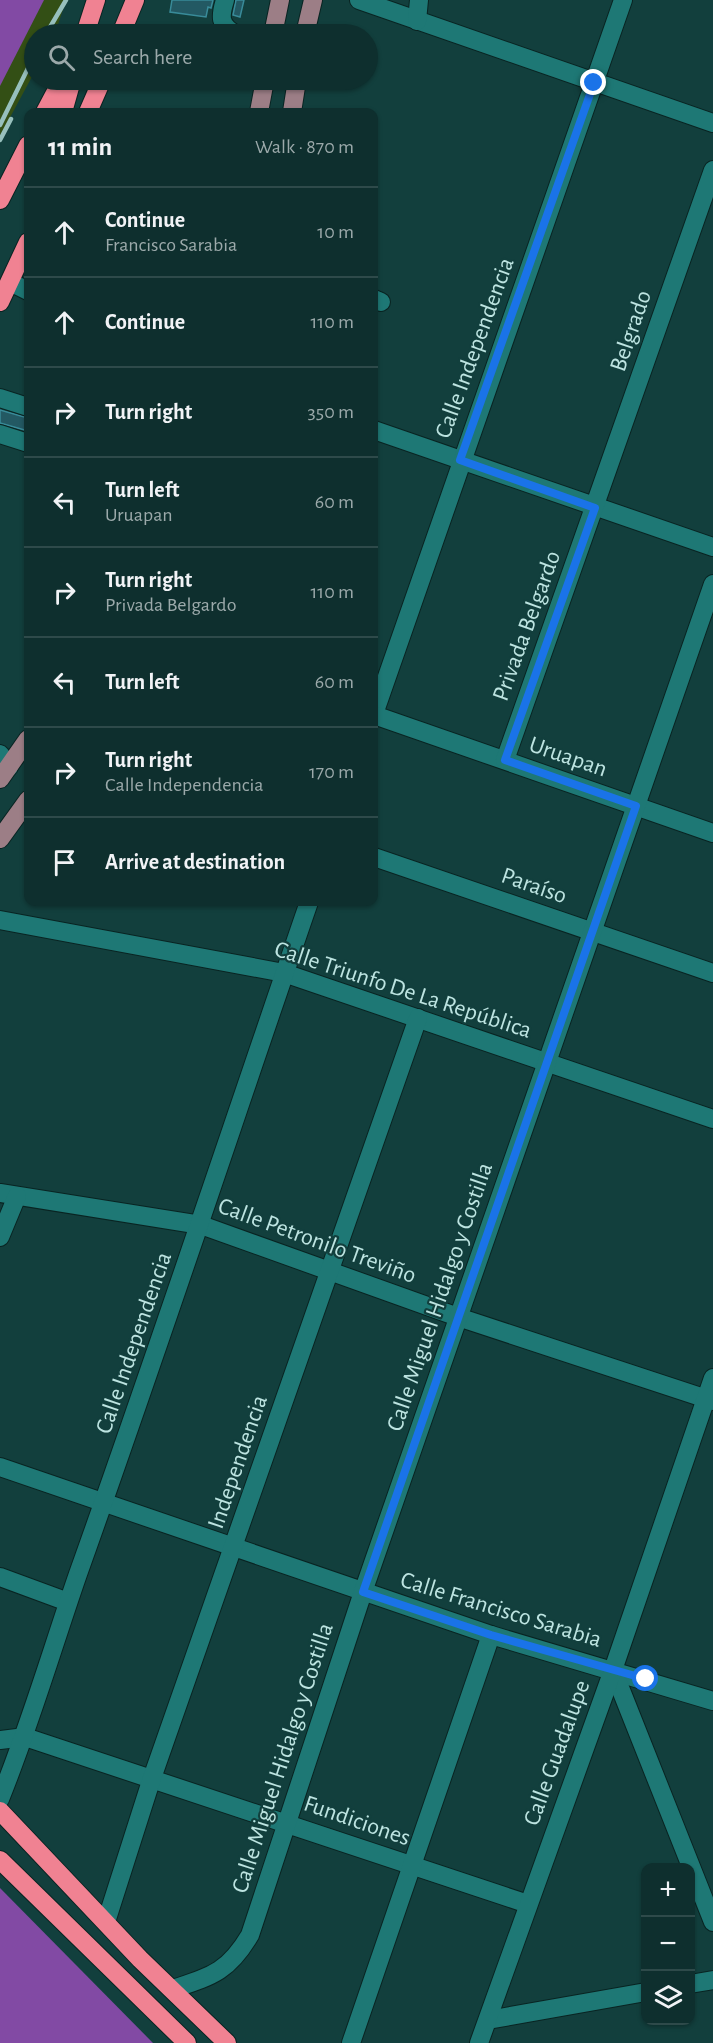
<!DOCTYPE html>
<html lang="en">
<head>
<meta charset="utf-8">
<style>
	body { margin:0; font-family:"Alegreya Sans",sans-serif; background:#1c3b3a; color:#f1f3f6 }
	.controls { position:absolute; right:18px; bottom:18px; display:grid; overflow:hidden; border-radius:12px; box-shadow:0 2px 4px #0004 }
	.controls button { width:54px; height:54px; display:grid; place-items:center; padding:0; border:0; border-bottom:2px solid #2e4a4a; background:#0e2f2e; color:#f1f3f6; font:30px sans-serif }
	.stop { position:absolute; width:18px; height:18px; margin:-14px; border:4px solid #1a73e8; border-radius:50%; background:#fff }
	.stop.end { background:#1a73e8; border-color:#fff; box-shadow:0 2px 6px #0008 }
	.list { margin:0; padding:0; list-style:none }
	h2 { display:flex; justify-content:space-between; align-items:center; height:78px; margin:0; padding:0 24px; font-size:26px }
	h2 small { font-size:20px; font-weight:400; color:#9ba9aa }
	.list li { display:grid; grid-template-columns:39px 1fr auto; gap:18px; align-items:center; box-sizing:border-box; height:90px; padding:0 24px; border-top:2px solid #2e4a4a }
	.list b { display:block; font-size:22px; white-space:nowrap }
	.list p { margin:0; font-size:20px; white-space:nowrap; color:#9ba9aa }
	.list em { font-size:20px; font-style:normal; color:#9ba9aa }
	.icon { flex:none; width:33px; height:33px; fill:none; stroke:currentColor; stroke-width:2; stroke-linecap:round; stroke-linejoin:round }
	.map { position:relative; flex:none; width:713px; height:2043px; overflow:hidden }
	.search { position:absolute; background:#0e2f2e; box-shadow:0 2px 4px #0004; left:24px; top:24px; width:354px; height:66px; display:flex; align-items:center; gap:15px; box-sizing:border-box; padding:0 21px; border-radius:33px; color:#9ba9aa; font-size:22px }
	.panel { position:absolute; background:#0e2f2e; box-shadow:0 2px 4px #0004; left:24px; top:108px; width:354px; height:798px; border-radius:12px }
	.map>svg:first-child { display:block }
	.green { fill:#334f15 }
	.water { fill:#824aa4 }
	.building { fill:#235963; stroke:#398b99; stroke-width:1.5 }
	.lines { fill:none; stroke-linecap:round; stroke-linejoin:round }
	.minor-casing { stroke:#092422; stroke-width:20 }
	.major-casing { stroke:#092422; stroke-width:20 }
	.highway-casing { stroke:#092422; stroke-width:20 }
	.minor { stroke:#1e7875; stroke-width:18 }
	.major { stroke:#9c7e86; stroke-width:18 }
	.highway { stroke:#f08292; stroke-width:18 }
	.rail { stroke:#97c0bd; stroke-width:4.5 }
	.route { stroke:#1a73e8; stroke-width:8 }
	.labels { text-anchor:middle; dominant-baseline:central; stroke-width:4.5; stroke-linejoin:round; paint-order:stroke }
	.street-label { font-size:24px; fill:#bde4e1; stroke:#123f3d }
</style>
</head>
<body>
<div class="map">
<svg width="713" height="2043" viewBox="0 0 713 2043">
	<rect width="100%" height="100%" fill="#123f3d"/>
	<path class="green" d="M0,0H66L55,34H34V73L0,136Z"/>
	<g class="water">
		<path d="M0,0H44L0,86Z"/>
		<path d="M0,1888L153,2043H0Z"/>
	</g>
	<g class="building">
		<path d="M172,0H213L211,8L208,7L206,17L170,12Z"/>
		<path d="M236,0H244L240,17L233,15Z"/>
		<path d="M0,410L28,418V431L0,423Z"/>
	</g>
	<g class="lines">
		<g class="minor-casing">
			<g id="minor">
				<path d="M225,0C220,16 219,25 235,34"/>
				<path d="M359,0L713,123"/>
				<path d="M417,21L419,0"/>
				<path d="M10,282L28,291"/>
				<path d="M374,299L381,302"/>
				<path d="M0,398L28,407"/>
				<path d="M374,430L713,547"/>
				<path d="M0,434L28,443"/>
				<path d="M374,714L623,0"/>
				<path d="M374,715L713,833"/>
				<path d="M0,754L9,767"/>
				<path d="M505,760L713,170"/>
				<path d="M374,857L713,973"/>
				<path d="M0,920L284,973L713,1119"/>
				<path d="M0,1193L201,1225L458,1317L713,1401"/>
				<path d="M0,1237L17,1196"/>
				<path d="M0,1467L491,1635L713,1701"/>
				<path d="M0,1577L68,1602"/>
				<path d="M613,1670L713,1922"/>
				<path d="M0,1740L25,1737L528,1904"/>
				<path d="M0,1799C30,1725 52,1649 78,1574C158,1350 232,1126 309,902"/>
				<path d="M106,1922L151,1781L418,1018"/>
				<path d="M690,1984L713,1980"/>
				<path d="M173,1989C212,1976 228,1972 250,1935L363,1592L713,584"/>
				<path d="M488,2020L646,1992"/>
				<path d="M351,2043L491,1635"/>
				<path d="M479,2043L613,1670L713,1378"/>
			</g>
		</g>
		<g class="major-casing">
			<g id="major">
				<path d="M273,34L280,0"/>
				<path d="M305,34L313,0"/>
				<path d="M259,112L265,80"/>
				<path d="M292,112L297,80"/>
				<path d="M0,779L28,739"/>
				<path d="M0,839L28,800"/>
			</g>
		</g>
		<g class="highway-casing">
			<g id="highway">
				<path d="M85,34L96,0"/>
				<path d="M121,34L135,0"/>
				<path d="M45,112L62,80"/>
				<path d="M63,112L72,80"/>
				<path d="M88,112L102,80"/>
				<path d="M0,200L28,145"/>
				<path d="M0,302L28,242"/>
				<path d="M0,1811L140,1959L227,2043"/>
				<path d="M0,1860L187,2043"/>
			</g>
		</g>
		<use href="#minor" class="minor"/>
		<use href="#major" class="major"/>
		<use href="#highway" class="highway"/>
		<g class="rail">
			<path d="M46,34L66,0"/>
			<path d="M0,125L34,56"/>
			<path d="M0,140L11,119"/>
		</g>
	</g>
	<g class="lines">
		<path class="route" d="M594,83L460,460L595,508L505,760L636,806L363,1592L491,1635L646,1679"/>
	</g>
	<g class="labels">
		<g class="street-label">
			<text transform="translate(631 331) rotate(-71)">Belgrado</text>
			<text transform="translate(475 348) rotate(-70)">Calle Independencia</text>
			<text transform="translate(527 626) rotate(-70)">Privada Belgardo</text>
			<text transform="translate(568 757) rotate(19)">Uruapan</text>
			<text transform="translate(534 886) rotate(19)">Paraíso</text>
			<text transform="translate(403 990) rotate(18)">Calle Triunfo De La República</text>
			<text transform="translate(317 1241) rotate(20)">Calle Petronilo Treviño</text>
			<text transform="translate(440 1297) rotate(-71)">Calle Miguel Hidalgo y Costilla</text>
			<text transform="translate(134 1343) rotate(-71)">Calle Independencia</text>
			<text transform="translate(238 1462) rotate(-71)">Independencia</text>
			<text transform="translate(501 1610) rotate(17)">Calle Francisco Sarabia</text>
			<text transform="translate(557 1753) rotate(-70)">Calle Guadalupe</text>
			<text transform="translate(283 1758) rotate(-72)">Calle Miguel Hidalgo y Costilla</text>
			<text transform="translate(357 1821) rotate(19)">Fundiciones</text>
		</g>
	</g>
</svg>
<div class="controls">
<button>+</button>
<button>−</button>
<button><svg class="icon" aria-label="layers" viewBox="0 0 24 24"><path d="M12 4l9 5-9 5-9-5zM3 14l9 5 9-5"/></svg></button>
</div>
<div class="stop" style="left:646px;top:1679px"></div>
<div class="stop end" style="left:594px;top:83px"></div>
<div class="search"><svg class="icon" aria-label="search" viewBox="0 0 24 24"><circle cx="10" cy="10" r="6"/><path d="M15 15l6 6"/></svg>Search here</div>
<section class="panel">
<h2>11 min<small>Walk · 870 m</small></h2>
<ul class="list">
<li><svg class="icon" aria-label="ahead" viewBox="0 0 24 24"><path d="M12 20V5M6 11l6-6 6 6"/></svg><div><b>Continue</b><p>Francisco Sarabia</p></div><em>10 m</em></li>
<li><svg class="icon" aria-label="ahead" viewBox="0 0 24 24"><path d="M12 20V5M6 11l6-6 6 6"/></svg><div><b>Continue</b></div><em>110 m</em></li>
<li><svg class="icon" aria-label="right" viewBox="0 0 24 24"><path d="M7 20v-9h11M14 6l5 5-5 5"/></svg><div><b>Turn right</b></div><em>350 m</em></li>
<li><svg class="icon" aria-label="left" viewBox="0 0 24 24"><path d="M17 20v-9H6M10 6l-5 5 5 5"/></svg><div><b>Turn left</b><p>Uruapan</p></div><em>60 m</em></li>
<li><svg class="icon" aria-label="right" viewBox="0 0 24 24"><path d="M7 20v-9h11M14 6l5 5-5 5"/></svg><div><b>Turn right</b><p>Privada Belgardo</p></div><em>110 m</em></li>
<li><svg class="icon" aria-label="left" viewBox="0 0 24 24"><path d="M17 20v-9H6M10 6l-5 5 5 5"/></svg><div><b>Turn left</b></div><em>60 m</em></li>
<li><svg class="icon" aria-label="right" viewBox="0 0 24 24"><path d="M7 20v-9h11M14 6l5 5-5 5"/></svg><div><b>Turn right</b><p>Calle Independencia</p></div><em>170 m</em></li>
<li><svg class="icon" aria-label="arrive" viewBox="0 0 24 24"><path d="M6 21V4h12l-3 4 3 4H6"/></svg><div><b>Arrive at destination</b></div></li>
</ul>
</section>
</div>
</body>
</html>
